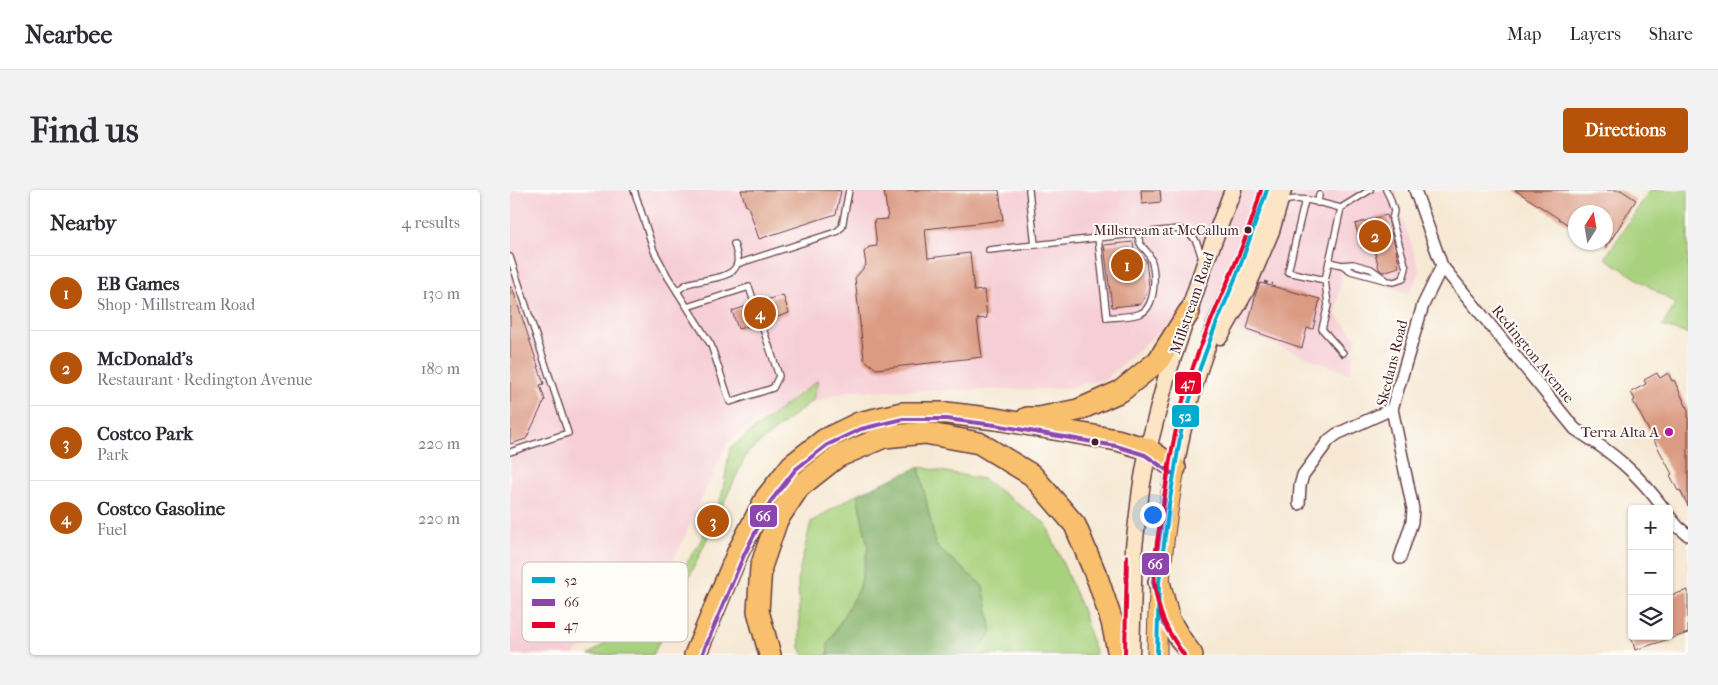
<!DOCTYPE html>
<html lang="en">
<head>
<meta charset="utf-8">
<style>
	body { margin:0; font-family:"IM FELL French Canon",serif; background:#f2f2f3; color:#2b2b33 }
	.controls { position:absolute; right:15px; bottom:15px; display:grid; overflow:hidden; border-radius:5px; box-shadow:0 1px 4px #0004 }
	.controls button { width:45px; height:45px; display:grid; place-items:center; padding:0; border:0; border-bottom:1px solid #e1e1e2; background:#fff; color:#2b2b33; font:25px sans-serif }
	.compass { position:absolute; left:1058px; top:15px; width:45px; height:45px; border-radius:50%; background:#fff; box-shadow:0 1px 4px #0004; rotate:11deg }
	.you { position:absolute; left:642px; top:324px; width:18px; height:18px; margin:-12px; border:4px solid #fff; border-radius:50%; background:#1a73e8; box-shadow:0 0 0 8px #1a73e833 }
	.badge { display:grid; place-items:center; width:32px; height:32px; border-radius:50%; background:#b45309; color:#fff; font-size:16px; font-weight:700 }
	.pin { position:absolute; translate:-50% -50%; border:2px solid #fff; box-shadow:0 1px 5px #0006 }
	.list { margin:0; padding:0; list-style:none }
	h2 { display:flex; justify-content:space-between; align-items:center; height:65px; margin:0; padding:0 20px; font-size:21px }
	h2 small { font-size:16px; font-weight:400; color:#7c7c81 }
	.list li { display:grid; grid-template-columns:32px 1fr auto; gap:15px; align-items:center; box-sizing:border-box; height:75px; padding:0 20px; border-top:1px solid #e1e1e2 }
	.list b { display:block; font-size:19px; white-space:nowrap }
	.list p { margin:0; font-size:16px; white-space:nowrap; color:#7c7c81 }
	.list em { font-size:16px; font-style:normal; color:#7c7c81 }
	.icon { flex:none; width:28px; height:28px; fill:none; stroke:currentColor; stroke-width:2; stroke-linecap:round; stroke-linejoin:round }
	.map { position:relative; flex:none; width:1178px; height:465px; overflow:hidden; border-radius:5px }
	header { display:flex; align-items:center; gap:30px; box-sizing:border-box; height:70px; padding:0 25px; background:#fff; border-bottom:1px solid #e1e1e2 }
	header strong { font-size:24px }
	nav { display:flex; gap:28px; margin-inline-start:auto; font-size:18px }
	.intro { display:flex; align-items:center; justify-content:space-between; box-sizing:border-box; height:120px; padding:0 30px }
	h1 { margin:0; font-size:35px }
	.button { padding:12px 22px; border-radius:5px; background:#b45309; color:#fff; font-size:18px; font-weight:700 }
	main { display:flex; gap:30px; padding:0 30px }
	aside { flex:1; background:#fff; border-radius:5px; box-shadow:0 1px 4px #0004 }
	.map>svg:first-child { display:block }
	.built { fill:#f6cfd6 }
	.green { fill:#a8d17d; stroke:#797854 }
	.forest { fill:#86b36c; stroke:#68694c }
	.building { fill:#db9a82 }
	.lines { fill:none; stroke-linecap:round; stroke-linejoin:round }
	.service-casing { stroke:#643d44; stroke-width:8 }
	.minor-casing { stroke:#643d44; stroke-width:14 }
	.secondary-casing { stroke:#643d44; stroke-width:19 }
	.primary-casing { stroke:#643d44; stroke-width:21 }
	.motorway-casing { stroke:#643d44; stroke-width:24 }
	.path { stroke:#643d44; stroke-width:2.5; stroke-dasharray:4 4; stroke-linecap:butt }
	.service { stroke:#fff; stroke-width:5.5 }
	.minor { stroke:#fff; stroke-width:11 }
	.secondary { stroke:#fce5c4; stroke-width:16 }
	.primary { stroke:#f8bf6c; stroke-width:19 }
	.motorway { stroke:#f8bf6c; stroke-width:21 }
	.bus-1-casing { stroke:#fdfcf7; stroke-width:8 }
	.bus-2-casing { stroke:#fdfcf7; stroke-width:8 }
	.bus-3-casing { stroke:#fdfcf7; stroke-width:8 }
	.bus-1 { stroke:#00a9ce; stroke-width:4 }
	.bus-2 { stroke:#8e44ad; stroke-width:4 }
	.bus-3 { stroke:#e4002b; stroke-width:4 }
	.bus-dot { fill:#4a1f2b; stroke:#fdfcf7; stroke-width:2 }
	.poi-dot { fill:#b5179e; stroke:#fdfcf7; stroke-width:2 }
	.labels { text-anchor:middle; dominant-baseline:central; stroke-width:4; stroke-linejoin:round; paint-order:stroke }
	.bus-label { font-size:14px; fill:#4a1f2b; stroke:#fdfcf7; text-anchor:end }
	.street-label { font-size:15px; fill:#4a1f2b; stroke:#fdfcf7 }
	.poi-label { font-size:15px; fill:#4a1f2b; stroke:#fdfcf7; text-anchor:end }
	.key { fill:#fdfcf7; stroke:#c7baba; stroke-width:1 }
	.key-label { font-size:14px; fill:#4a1f2b }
	.line-badge { stroke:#fdfcf7; stroke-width:2 }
	.badge-label { font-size:14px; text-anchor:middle; font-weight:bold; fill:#fff }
</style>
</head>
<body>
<header>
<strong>Nearbee</strong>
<nav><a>Map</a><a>Layers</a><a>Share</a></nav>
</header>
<div class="intro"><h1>Find us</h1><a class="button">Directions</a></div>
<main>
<aside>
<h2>Nearby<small>4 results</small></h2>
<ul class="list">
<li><span class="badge">1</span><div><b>EB Games</b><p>Shop · Millstream Road</p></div><em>130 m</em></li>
<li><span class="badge">2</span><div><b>McDonald's</b><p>Restaurant · Redington Avenue</p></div><em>180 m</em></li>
<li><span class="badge">3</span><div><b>Costco Park</b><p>Park</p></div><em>220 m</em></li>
<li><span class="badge">4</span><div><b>Costco Gasoline</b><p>Fuel</p></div><em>220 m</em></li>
</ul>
</aside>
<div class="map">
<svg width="1178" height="465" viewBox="0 0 1178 465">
	<rect width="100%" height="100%" fill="#fdfcf7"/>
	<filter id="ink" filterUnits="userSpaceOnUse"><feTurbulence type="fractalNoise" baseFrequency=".02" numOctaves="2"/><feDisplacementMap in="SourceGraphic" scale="10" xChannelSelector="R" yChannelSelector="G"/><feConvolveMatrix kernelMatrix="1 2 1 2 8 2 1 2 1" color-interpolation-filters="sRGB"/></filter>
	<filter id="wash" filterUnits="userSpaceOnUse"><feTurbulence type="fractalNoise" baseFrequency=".0096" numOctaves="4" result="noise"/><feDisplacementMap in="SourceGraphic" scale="20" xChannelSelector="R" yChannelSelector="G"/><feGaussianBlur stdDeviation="1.12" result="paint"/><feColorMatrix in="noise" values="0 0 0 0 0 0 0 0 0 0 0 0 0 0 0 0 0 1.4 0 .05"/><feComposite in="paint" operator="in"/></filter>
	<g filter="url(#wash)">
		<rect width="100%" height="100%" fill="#f6e8d3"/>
		<path class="built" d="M0,0H886V6L910,82L899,103L832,82L826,125L846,147L840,184L729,141L674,123L651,140L596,189L553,199L338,201L248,230L217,253L158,383L63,465H0Z"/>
		<g class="green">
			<path d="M1140,0H1178V144L1152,136L1166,114L1095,68Z"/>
			<path d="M308,190L303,210L237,263L143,465H79L152,411L188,356L212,305L220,258Z"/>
			<path d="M409,277L473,289L536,334L572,419L586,465H464L482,442L473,396L426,356Z"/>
			<path d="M347,304L358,357L350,396L318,454V465H294L290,458L288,387L301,332Z"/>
		</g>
		<path class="forest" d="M409,277L426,356L473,396L482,442L464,465H318V454L350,396L358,357L347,304Z"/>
		<g id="blocks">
			<g class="building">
				<path d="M231,0H325L331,1L326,24L249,49L238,16H236Z"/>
				<path d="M374,0H489L493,30L415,39L418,68L460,63L464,101L474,100L477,128L467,129L472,167L366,179L354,169L345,88L356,75L354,62L359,57L367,56L364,30L378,29Z"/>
				<path d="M631,0H650L651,12L632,14Z"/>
				<path d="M1005,0H1111L1126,10L1096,58V22H1066V40Z"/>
				<path d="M877,25L889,72L888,73L889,77L873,82L869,79L863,55L852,58L845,34Z"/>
				<path d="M623,52L624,60L636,70L639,97L631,114L602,117L594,55Z"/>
				<path d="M750,93L810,109L803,139L797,138L792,158L737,139L746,103Z"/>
				<path d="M0,97H2L34,194L30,195L35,210L16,249L0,254Z"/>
				<path d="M273,105L279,123L255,131L249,112Z"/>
				<path d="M240,115L246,134L228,139L222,121Z"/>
				<path d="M1147,183L1150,188L1158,183L1162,191L1164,190L1178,220V316L1170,300L1168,301L1160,285L1162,284L1123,211L1125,210L1121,202L1136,194L1134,190Z"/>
				<path d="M1178,400V443L1125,460L1121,446H1159V406Z"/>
			</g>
		</g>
	</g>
	<g filter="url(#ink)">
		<use href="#blocks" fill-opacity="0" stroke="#643d44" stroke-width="1"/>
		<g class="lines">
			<g class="service-casing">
				<g id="service">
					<path d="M124,0L144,61L158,87L201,155L220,212L263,198L269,186L239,97L177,117"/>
					<path d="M519,0L525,55"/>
					<path d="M795,10L778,82L815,90L831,18L860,0"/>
					<path d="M774,12C786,4 817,15 831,18"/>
					<path d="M808,13L809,5"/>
					<path d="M588,48L597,128C607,127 619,127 629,124C646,119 647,81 640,67C635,55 630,61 628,44"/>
					<path d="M479,60L668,39C685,42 688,54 692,69"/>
					<path d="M0,67L58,243L0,262"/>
					<path d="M819,72L832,75L843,74L861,79L875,89"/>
					<path d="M227,74L326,42L332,37L339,0"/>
					<path d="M832,75L841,81L878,91L884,92L893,89L896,78L882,30L884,21L880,8L876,0"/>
					<path d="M815,90L818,115L812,139L833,163"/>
					<path d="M167,101C170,99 173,96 177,94C189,89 223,90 227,74C229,67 226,61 224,54"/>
				</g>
			</g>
			<g class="minor-casing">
				<g id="minor">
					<path d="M905,0L932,76L1065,239C1103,263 1127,282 1154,319"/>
					<path d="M789,314L790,296L793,285L819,250L827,244L882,219"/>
					<path d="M1159,326L1168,337L1178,345"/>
					<path d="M890,368L902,332L903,319L882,219L913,115L932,76"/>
				</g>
			</g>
			<g class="secondary-casing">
				<g id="secondary">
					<path d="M710,146L736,100L761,41L773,0"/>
					<path d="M665,278C673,232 685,187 702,142C721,96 746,49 757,0"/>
					<path d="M621,465L624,357L631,299L638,259L657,185L694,76L723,0"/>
				</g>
			</g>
			<g class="primary-casing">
				<path id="primary" d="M647,465C647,402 654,340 665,278"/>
			</g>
			<g class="motorway-casing">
				<g id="motorway">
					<path d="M517,228H529L568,220L611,201L648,171L679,122"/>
					<path d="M649,392L659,430L671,450L682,465"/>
					<path d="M185,465L228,362L256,308L282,275L314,250L349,233L392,223H436L486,229L607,250L638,259L665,278"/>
					<path d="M260,465L248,421L251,377L267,330L289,297L327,267L374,247L415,243L469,253L522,285L565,335L588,390L602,432L609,465"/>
				</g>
			</g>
			<path class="path" d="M754,92L763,94"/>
			<use href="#service" class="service"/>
			<use href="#minor" class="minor"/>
			<use href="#secondary" class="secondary"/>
			<use href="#primary" class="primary"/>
			<use href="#motorway" class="motorway"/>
			<g class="bus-1-casing">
				<path id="bus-1" d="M647,465L649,392L659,315L671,242L685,192L703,142L729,79L757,0"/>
			</g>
			<g class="bus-2-casing">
				<g id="bus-2">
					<path d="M659,277L643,392L653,433L674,465"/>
					<path d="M192,465L234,365L261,311L286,279L317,255L351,239L393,229H436L485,235L606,256L635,265L661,283"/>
				</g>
			</g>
			<g class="bus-3-casing">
				<g id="bus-3">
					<path d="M615,465L617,366"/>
					<path d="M674,465C634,412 643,375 653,314C660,263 670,211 688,163C709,108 736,56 751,0"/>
				</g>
			</g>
			<use href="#bus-1" class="bus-1"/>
			<use href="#bus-2" class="bus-2"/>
			<use href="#bus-3" class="bus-3"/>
		</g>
	</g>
	<g class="bus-dot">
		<circle cx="738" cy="40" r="4.5"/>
		<circle cx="585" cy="252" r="4.5"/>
	</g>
	<circle class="poi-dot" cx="1159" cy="242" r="5"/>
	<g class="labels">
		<g class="bus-label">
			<text x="729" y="40">Millstream at McCallum</text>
		</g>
		<g class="street-label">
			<text transform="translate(682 113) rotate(-71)">Millstream Road</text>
			<text transform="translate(1023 164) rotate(51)">Redington Avenue</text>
			<text transform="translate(882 173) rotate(-76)">Skedans Road</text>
		</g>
		<g class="poi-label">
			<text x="1149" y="242">Terra Alta A</text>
		</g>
	</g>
	<rect x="12" y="372" width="166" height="80" rx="8" class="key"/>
	<rect x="22" y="387" width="23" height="6" fill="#00a9ce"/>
	<rect x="22" y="409" width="23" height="7" fill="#8e44ad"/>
	<rect x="22" y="432" width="23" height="6" fill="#e4002b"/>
	<g class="key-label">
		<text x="54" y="395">52</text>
		<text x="54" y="417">66</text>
		<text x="54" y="440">47</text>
	</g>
	<g class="line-badge">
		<rect x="664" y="181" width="28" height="24" rx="5" fill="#e4002b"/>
		<rect x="661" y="214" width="29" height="24" rx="5" fill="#00a9ce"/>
		<rect x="239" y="314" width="29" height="24" rx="5" fill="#8e44ad"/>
		<rect x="631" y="362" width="29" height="24" rx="5" fill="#8e44ad"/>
	</g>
	<g class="badge-label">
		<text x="678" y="198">47</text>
		<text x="675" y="231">52</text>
		<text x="253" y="331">66</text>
		<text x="645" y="379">66</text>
	</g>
</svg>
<div class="controls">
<button>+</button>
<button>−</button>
<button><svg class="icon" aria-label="layers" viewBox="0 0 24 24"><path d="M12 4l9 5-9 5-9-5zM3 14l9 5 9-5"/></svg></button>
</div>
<svg class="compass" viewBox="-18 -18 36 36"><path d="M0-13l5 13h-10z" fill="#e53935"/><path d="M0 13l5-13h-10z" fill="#7c7c81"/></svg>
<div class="you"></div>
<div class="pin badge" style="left:617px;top:75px">1</div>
<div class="pin badge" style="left:865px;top:46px">2</div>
<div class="pin badge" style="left:203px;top:331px">3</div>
<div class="pin badge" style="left:250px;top:123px">4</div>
</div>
</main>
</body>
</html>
